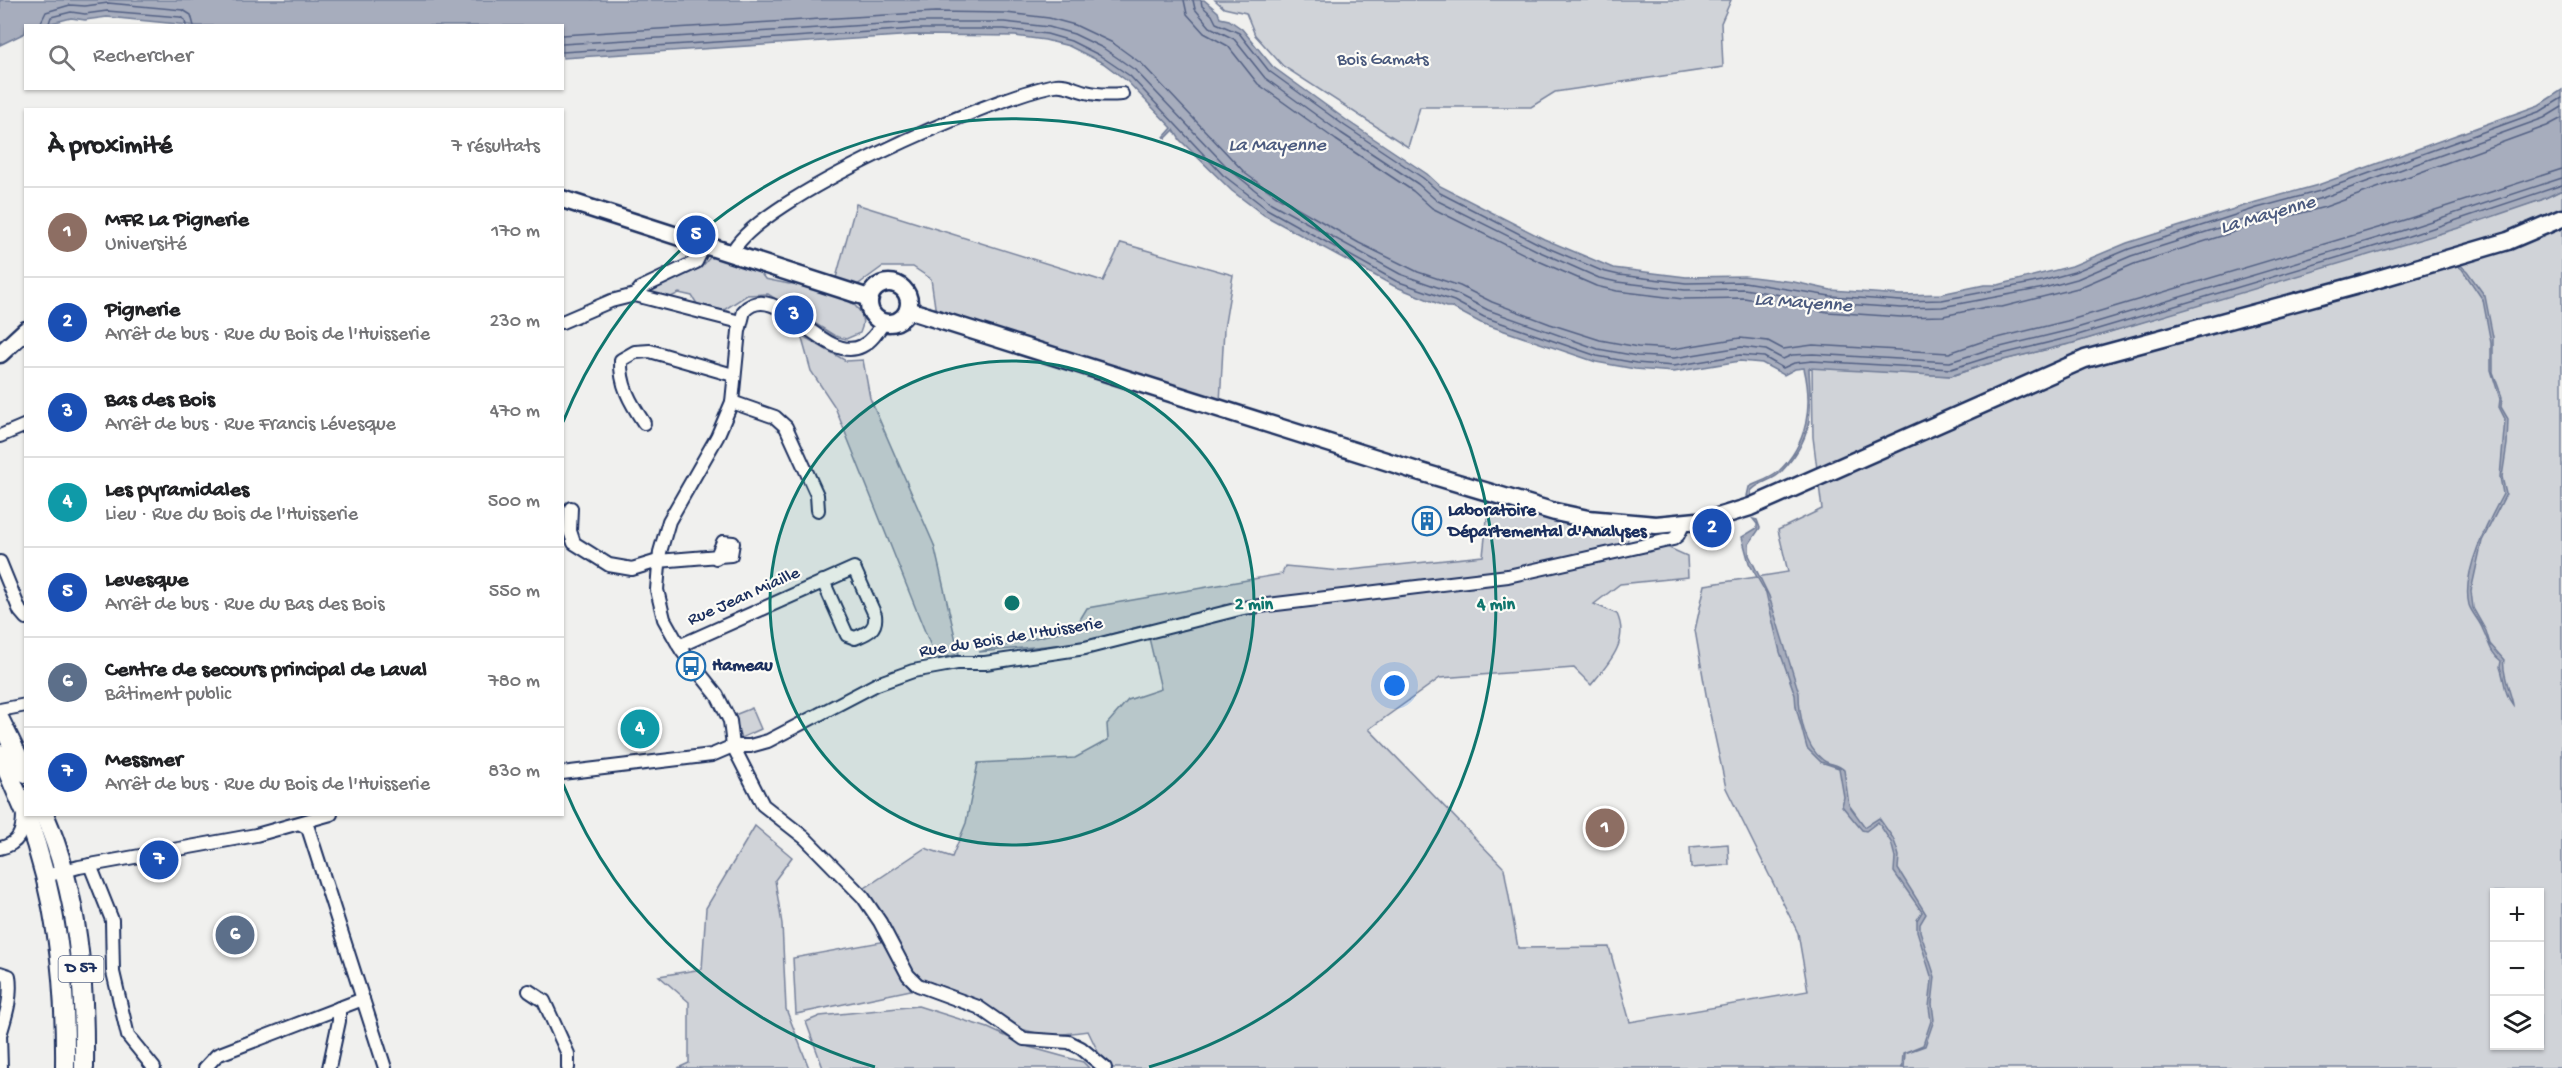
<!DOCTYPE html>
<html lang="fr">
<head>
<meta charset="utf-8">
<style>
	body { margin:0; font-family:"Gochi Hand",sans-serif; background:#f2f2f2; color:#202124 }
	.controls { position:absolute; right:18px; bottom:18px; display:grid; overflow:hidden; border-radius:0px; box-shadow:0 2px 4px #0004 }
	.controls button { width:54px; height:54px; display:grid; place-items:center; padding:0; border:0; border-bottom:2px solid #e0e0e0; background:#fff; color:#202124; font:30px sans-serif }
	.you { position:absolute; left:1395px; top:686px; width:21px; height:21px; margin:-15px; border:4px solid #fff; border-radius:50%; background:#1a73e8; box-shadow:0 0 0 9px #1a73e833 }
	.badge { display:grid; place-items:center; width:39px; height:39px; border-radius:50%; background:#2563eb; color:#fff; font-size:20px; font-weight:700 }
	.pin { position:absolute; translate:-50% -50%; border:3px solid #fff; box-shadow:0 2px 6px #0006 }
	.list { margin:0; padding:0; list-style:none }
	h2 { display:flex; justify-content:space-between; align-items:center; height:78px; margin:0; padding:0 24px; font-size:26px }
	h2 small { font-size:20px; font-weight:400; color:#757577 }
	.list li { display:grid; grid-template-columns:39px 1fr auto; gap:18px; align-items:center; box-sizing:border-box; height:90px; padding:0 24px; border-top:2px solid #e0e0e0 }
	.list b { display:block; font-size:22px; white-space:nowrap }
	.list p { margin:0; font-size:20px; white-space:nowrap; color:#757577 }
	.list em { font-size:20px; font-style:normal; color:#757577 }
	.icon { flex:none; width:33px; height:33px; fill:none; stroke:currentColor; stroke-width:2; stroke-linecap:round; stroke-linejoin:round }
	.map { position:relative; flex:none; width:2562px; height:1068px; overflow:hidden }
	.search { position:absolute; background:#fff; box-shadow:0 2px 4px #0004; left:24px; top:24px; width:540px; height:66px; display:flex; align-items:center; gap:15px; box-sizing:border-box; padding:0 21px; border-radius:0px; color:#757577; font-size:22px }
	.panel { position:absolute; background:#fff; box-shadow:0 2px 4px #0004; left:24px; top:108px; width:540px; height:708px; border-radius:0px }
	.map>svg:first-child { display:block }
	.green { fill:#d0d3d8; stroke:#76819b; stroke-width:1.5; fill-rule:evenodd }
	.water { fill:#a7adbd; stroke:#6f7b97; stroke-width:1.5 }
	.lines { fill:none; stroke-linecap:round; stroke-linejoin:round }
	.shore { stroke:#536184; stroke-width:1.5 }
	.street-casing { stroke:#1b2f5e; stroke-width:16 }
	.secondary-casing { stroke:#1b2f5e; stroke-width:21 }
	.primary-casing { stroke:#1b2f5e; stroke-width:22 }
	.street { stroke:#fdfcf7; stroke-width:12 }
	.secondary { stroke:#fdfcf7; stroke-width:16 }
	.primary { stroke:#fdfcf7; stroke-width:18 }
	.ring { fill:none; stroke:#0f766e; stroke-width:3 }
	.labels { text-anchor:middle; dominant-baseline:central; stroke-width:4.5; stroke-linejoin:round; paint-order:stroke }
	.shield { fill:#fdfcf7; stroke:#5f6c8c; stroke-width:1.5 }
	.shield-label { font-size:16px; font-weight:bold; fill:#1b2f5e }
	.park-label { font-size:18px; fill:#48587c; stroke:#fdfcf7 }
	.poi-label { font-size:18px; font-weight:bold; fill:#1b2f5e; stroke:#fdfcf7; text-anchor:start }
	.street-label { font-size:18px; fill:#1b2f5e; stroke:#fdfcf7 }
	.water-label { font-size:20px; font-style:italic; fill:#4c5b7f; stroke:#fdfcf7 }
	.centre { fill:#0f766e; stroke:#fdfcf7; stroke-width:3 }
	.ring-label { font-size:18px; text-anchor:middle; font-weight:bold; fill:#0f766e; stroke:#fdfcf7; stroke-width:4.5; stroke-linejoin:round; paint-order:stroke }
</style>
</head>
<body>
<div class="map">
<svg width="2562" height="1068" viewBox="0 0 2562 1068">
	<rect width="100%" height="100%" fill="#f0f0ee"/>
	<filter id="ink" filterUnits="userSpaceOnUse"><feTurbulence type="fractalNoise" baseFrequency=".0167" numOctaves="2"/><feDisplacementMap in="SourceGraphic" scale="12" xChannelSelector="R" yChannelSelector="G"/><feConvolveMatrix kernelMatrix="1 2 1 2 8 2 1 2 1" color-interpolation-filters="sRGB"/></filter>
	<g filter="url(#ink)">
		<g class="green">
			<path d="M1215,0H1731L1721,23L1723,67L1555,92L1531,107H1420L1408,147L1283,66L1255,35L1246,13L1224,8Z"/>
			<path d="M2562,190V1068H1112L1102,1060L1088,1031L1048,1036L1013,1027L984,1004L913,975L862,890L925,848L952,857L966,823L978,763L1075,758L1108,740L1107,724L1128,700L1161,689L1146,625L1078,643L979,652L1075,628L1087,608L1282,574L1285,566L1341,571L1483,556L1489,500L1630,531L1623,557L1667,547L1687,556L1688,577L1620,584L1594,604L1617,614C1630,642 1608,664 1591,685L1574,668L1440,678L1369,729L1504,868L1518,948L1609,947L1630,1022L1808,991L1798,933L1726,788L1707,700L1695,630L1705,585L1788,572L1778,530L1822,509L1813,437L1812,367L1951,376L1987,364L2073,343L2541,200ZM2494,892H2540V1046H2494Z"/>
			<path d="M856,204L1103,281L1121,243L1233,275L1224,329L1220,403L936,314L931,279L913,267H882L856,286L836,278Z"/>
			<path d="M711,256L760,272L765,279L789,284L796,283C818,290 876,298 860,333L846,339L835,336L768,294L747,295L724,310L699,307L692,296L679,293L667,299L650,292V290L701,268Z"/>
			<path d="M801,335L846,361L863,360L870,398L934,545L959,654L936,659L835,407L811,371Z"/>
			<path d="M752,708L761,729L741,738L732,716Z"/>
			<path d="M755,826L792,857L775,880L782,924L786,1009L809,1068H678L689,1063V1002L659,976L702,969L706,908Z"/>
			<path d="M1728,844L1729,865L1691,868L1690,847Z"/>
			<path d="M886,941L911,990L796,1014L793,958Z"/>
			<path d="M918,1006L988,1028L1029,1047L1083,1062L1089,1068H823L806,1022L820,1016Z"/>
		</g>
		<g class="water">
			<path d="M0,0H1204L1218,12L1220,18L1229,20L1242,29L1273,67L1349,122L1427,174L1440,186L1544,239L1613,268L1686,277L1744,276L1794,282L1831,290L1901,295L1941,294L1984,285H1998L2072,266L2127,243L2256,202L2318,185L2539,105L2562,90V190L2541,200L2462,227L2073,343L1987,364L1951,376L1809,368C1811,413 1815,435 1782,471C1774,481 1759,481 1751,491V497L1747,496L1749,487C1758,482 1770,479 1778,472C1808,444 1813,406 1804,368L1795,369L1784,375L1762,363L1740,361L1674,372L1635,369L1596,362L1481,323L1451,307H1446L1394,286L1264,215L1232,191L1180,140L1174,130L1166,138L1164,137L1172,128L1127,81L1103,63L1069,46L1045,40L1015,36L915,35L563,58L562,26H198L107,17L85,20L71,18L44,25L26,26L25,33L0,45Z"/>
			<path d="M2455,260L2467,271L2485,296L2493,337V372L2502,397L2501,407L2508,419L2507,444L2502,477L2506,494L2482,541L2471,591L2473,608L2486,631L2490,644L2504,660C2501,671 2512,696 2513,705C2504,694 2505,680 2500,667L2501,661C2490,653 2489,642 2483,630C2480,621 2472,614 2469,605C2461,573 2488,522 2503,494L2500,477L2505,419L2499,407L2500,399L2491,370V343L2483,300L2462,269L2453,263Z"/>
			<path d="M1753,519L1757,520L1760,528L1749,544V555L1769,596L1799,693C1799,714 1804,746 1823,760C1829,765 1838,763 1844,770L1849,805L1865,827L1879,818L1893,838L1897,849L1899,856L1898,869L1926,914L1920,924V931L1935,977L1932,1004L1934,1020L1925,1046L1905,1053L1904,1068H1902L1903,1053L1923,1045L1931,1021L1929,1007L1932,979L1917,931V920L1922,912L1894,872L1895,857L1891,842L1878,822L1866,831L1862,830L1842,806L1844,797L1839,768L1821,762L1807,748L1796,707L1795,695L1780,652L1766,593L1749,563L1742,537L1757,528V524Z"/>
		</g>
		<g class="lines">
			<g class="shore">
				<path d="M1184,0L1187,14L1204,33L1228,46L1258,84L1336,140L1413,191L1432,208L1534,259L1596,286L1617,291L1683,299L1744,298L1828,312L1901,317L1943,316L1986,307H2002L2078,288L2134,264L2262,223L2325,207L2547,126L2562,118"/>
				<path d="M1193,0L1195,9L1210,27L1234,39L1265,78L1341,133L1418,184L1436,200L1538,251L1599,278L1617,282L1685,290L1744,289L1830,303L1901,308L1942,307L2044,288L2077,279L2131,256L2259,215L2322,198L2544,118L2562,107"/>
				<path d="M1201,0L1202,6L1212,15L1216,23L1239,33L1269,71L1345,126L1423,178L1440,193L1541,245L1602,271L1619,275L1686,283L1744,282L1830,296L1901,301L1942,300L2042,281L2074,272L2129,249L2257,208L2320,191L2541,111L2562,98"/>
				<path d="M39,26L46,12L70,5L85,6L108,3L183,10L191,15L194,26"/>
				<path d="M48,26L51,17L71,12L85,14L107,11L180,17L185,20L186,26"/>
				<path d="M562,35L935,12L1006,13L1049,18L1075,25L1113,43L1142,64L1246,174L1275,195L1359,243L1418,272L1460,286L1492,302L1550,324L1600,340L1638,347L1673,349L1740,338L1768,341L1783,349L1813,345L1949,353L1981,342L2067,321L2398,222L2562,169"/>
				<path d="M562,44L915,22H1004L1049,27L1074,34L1103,48L1135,70L1229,169L1271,203L1400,274L1457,294L1488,310L1598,349L1637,356L1674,358L1741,347L1766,350L1783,359L1792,355L1813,354L1950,362L1984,351L2070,330L2401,231L2562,178"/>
				<path d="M562,52L915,29H1004L1047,34L1071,41L1099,55L1130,76L1223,175L1267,209L1396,281L1454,301L1484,317L1597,356L1636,363L1674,366L1740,355L1764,357L1783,368L1794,363L1812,361L1951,369L1986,358L2071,337L2403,238L2562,185"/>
			</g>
			<g class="street-casing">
				<g id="street">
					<path d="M732,253C756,199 994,96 1055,85C1065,83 1076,90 1086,92C1097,95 1110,95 1122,94"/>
					<path d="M635,295L641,288L696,262L705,244"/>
					<path d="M562,322L611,301L635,295L740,322"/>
					<path d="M884,322C878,331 872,341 862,346C823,366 776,276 744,311L739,331L732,402L717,437L669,521L660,552L657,590L664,619L682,651L717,695L730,721L733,746L763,805L805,838L863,897L880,922L908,975L918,985L978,1007L1024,1039L1069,1042L1081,1048L1105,1068"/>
					<path d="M732,402L775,417L786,427L817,495L818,510"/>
					<path d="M644,423C630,402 620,385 621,360L635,352L650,351L733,375"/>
					<path d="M0,436L26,425"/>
					<path d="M571,508L570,531L574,543L609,565L632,569L658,561L731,555L733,543L723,542L716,558"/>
					<path d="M0,562L20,611L26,618"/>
					<path d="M679,646L854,568L875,615C877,630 867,633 855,638L847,635L823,581"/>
					<path d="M0,710L26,705"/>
					<path d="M562,773L712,755L733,746H750L768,741L877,684L913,671L957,663H985L1085,648L1243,608L1508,576L1673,539L1678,535L1684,523"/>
					<path d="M301,824L308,828L385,1068"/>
					<path d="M0,848C19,844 23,832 23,814"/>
					<path d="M90,865L112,920L113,972L128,1036L154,1068"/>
					<path d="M46,876L79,867L256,835L331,814"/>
					<path d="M0,973L9,976C12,997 6,1015 0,1035"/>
					<path d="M529,991L544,1001L568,1054V1068"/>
					<path d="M0,1035L1,1068"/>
					<path d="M205,1068L217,1055L363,999"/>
					<path d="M329,1068L339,1021V1008"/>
				</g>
			</g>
			<g class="secondary-casing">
				<g id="secondary">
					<path d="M562,199L869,298"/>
					<circle cx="889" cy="303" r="20"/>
					<path d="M908,310L1414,470L1555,512L1588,519L1656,525L1708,520L1750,507L2085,359L2358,285L2508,241L2562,218"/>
					<path d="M0,354L26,330"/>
				</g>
			</g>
			<g class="primary-casing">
				<g id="primary">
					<path d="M0,720L26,773"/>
					<path d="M0,754L26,814"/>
					<path d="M26,814C57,899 66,978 65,1068"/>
					<path d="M44,814C79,894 85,983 84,1068"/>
				</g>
			</g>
			<use href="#street" class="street"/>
			<use href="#secondary" class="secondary"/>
			<use href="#primary" class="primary"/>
		</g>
	</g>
	<circle cx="1012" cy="603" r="242" fill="#0f766e" fill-opacity=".12"/>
	<g class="ring">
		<circle cx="1012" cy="603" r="242"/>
		<path d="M875 1067A484 484 0 0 1 563 784M563 422A484 484 0 1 1 1149 1067"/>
	</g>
	<defs>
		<g id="building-ring" transform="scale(1.5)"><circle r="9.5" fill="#fdfcf7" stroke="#1f6fb2" stroke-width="1.5"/><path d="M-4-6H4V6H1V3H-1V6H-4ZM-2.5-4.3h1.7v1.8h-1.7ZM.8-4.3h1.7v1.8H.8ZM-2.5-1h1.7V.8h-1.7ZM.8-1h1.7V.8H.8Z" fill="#1f6fb2"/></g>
		<g id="bus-ring" transform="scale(1.5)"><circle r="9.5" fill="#fdfcf7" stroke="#1f6fb2" stroke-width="1.5"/><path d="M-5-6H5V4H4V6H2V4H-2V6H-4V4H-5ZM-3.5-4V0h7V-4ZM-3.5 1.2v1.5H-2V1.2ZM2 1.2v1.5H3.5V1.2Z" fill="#1f6fb2"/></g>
	</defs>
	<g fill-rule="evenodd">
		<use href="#building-ring" x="1427" y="521"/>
		<use href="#bus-ring" x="691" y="666"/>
	</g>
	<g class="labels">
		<rect class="shield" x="58.5" y="956" width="45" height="26" rx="4.5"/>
		<g class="shield-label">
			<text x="81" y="969">D 57</text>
		</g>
		<g class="park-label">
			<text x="1383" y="60">Bois Gamats</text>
		</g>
		<g class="poi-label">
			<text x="1448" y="511">Laboratoire<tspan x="1448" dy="21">Départemental d'Analyses</tspan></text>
			<text x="712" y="666">Hameau</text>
		</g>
		<g class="street-label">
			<text transform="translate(744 597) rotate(-24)">Rue Jean Miaille</text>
			<text transform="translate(1011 638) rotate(-9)">Rue du Bois de l'Huisserie</text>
		</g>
		<g class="water-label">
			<text x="1277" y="146">La Mayenne</text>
			<text transform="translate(2268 216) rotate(-16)">La Mayenne</text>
			<text transform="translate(1803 304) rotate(4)">La Mayenne</text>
		</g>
	</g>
	<circle cx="1012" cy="603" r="9" class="centre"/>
	<g class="ring-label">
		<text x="1254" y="609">2 min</text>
		<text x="1496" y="609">4 min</text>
	</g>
</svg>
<div class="controls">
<button>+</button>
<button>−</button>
<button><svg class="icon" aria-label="layers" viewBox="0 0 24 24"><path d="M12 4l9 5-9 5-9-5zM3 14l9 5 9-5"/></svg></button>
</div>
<div class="you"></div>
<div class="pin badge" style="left:1605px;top:828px;background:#8d6e63">1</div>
<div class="pin badge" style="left:1712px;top:528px;background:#1a4fb4">2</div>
<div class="pin badge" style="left:794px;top:315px;background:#1a4fb4">3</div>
<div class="pin badge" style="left:640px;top:729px;background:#0f9aa8">4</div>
<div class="pin badge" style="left:696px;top:235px;background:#1a4fb4">5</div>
<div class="pin badge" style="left:235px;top:935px;background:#5c6f8a">6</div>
<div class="pin badge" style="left:159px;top:860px;background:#1a4fb4">7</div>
<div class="search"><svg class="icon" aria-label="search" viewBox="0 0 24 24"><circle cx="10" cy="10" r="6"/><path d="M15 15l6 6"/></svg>Rechercher</div>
<section class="panel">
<h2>À proximité<small>7 résultats</small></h2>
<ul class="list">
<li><span class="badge" style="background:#8d6e63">1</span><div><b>MFR La Pignerie</b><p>Université</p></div><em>170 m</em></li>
<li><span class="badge" style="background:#1a4fb4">2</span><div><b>Pignerie</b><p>Arrêt de bus · Rue du Bois de l'Huisserie</p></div><em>230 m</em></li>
<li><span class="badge" style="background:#1a4fb4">3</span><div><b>Bas des Bois</b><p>Arrêt de bus · Rue Francis Lévesque</p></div><em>470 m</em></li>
<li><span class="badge" style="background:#0f9aa8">4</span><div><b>Les pyramidales</b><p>Lieu · Rue du Bois de l'Huisserie</p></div><em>500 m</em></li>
<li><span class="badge" style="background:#1a4fb4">5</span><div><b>Levesque</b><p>Arrêt de bus · Rue du Bas des Bois</p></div><em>550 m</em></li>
<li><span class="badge" style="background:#5c6f8a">6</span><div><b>Centre de secours principal de Laval</b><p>Bâtiment public</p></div><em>780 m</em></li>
<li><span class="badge" style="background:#1a4fb4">7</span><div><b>Messmer</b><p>Arrêt de bus · Rue du Bois de l'Huisserie</p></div><em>830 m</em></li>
</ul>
</section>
</div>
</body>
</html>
